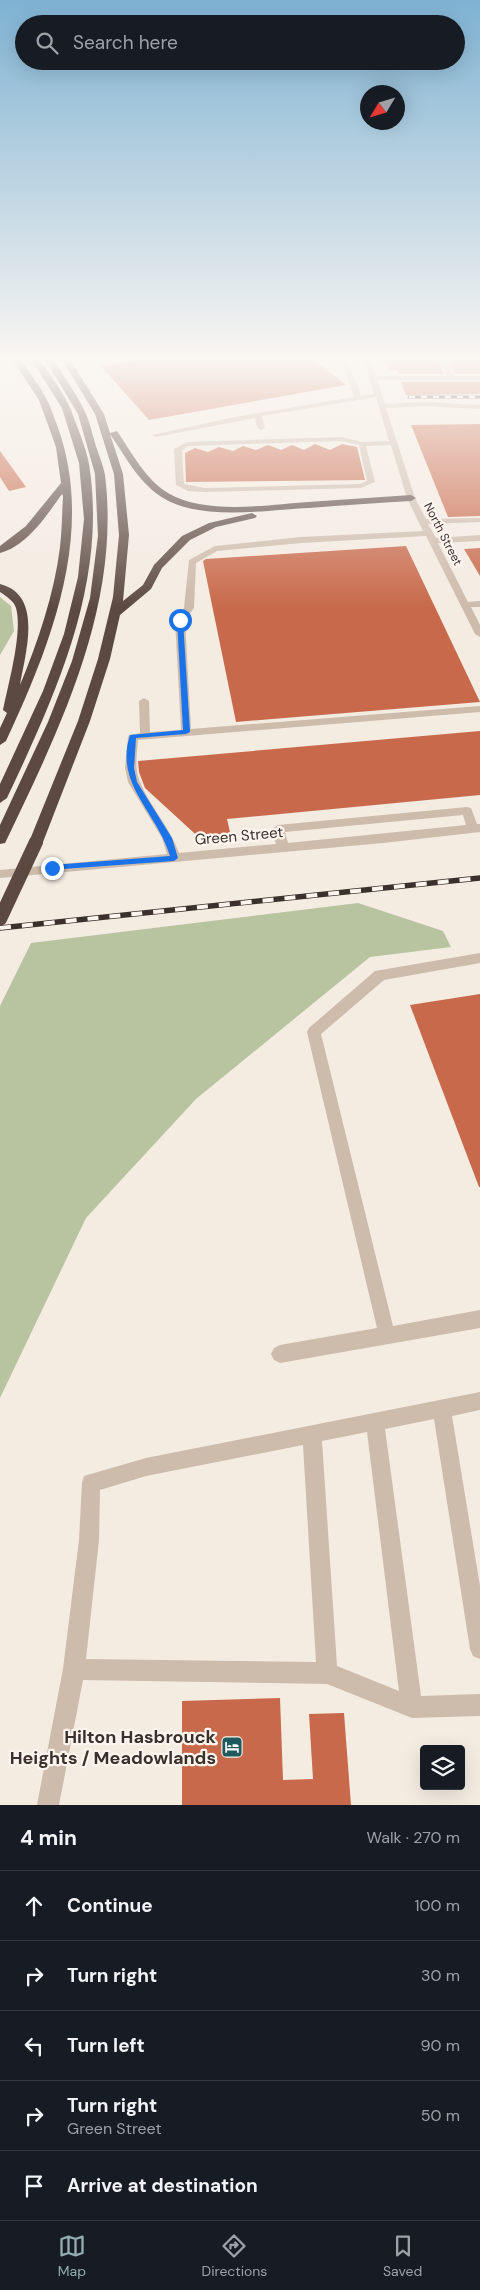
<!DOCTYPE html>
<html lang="en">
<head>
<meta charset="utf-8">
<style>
	body { margin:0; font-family:"DM Sans",sans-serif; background:#20242c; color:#f1f3f6 }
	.controls { position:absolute; right:15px; bottom:15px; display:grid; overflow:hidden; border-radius:5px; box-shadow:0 5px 20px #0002 }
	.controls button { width:45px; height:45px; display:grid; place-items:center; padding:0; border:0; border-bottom:1px solid #363941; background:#171b24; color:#f1f3f6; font:25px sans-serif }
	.compass { position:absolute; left:360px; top:85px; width:45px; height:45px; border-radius:50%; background:#171b24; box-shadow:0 5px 20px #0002; rotate:232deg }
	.stop { position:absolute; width:15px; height:15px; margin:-11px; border:4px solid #1a73e8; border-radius:50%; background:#fff }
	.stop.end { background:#1a73e8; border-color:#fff; box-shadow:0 1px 5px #0008 }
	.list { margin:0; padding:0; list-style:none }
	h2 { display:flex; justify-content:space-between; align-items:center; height:65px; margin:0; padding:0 20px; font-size:21px }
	h2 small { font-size:16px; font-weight:400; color:#9ea1a6 }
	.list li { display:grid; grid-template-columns:32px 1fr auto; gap:15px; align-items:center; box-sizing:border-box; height:70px; padding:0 20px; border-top:1px solid #363941 }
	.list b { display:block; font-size:19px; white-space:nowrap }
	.list p { margin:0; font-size:16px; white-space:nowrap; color:#9ea1a6 }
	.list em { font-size:16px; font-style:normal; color:#9ea1a6 }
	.icon { flex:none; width:28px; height:28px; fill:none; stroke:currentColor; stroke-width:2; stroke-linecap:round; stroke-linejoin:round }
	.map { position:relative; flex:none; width:480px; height:1805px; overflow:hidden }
	.search { position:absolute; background:#171b24; box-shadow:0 5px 20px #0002; left:15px; right:15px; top:15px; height:55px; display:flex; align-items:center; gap:12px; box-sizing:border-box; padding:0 18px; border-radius:28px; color:#9ea1a6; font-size:19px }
	.sheet { height:415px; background:#171b24 }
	nav { display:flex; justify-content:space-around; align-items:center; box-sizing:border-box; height:70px; border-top:1px solid #363941; background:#171b24; font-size:14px; color:#9ea1a6 }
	nav a { display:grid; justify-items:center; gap:2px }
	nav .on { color:#92aeb2 }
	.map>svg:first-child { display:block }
	.green { fill:#b8c4a0 }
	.building { fill:#c8694b }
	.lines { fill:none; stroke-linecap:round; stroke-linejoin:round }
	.minor { fill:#cdbbac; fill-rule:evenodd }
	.highway { fill:#5c4a42; fill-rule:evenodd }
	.rail-far1-casing { stroke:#3b302b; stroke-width:3 }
	.rail-casing { stroke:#3b302b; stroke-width:5.5 }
	.rail-far1 { stroke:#fbf5ee; stroke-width:2; stroke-dasharray:6; stroke-linecap:butt }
	.rail { stroke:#fbf5ee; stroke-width:4; stroke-dasharray:11; stroke-linecap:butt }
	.highway-bridge { stroke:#5c4a42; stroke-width:14 }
	.route { fill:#1a73e8 }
	.labels { text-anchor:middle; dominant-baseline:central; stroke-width:4.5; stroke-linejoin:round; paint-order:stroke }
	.far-street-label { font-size:12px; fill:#3b302b; stroke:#fbf5ee }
	.street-label { font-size:15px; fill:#3b302b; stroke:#fbf5ee }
	.near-poi-label { font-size:18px; font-weight:bold; fill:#3b302b; stroke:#fbf5ee; text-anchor:end }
</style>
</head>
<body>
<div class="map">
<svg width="480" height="1805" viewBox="0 0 480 1805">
	<rect width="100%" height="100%" fill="#f4ebe1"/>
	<g class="green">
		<path d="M0,597L11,606L14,631L0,655Z"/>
		<path d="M358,903L443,931L451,947L370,957L196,1099L86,1218L0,1398V1006L31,943Z"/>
	</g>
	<g class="building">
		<path d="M163,356H309L346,385L149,420L101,366Z"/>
		<path d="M384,356H437L444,374H399L397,370H390Z"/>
		<path d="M447,356H480V374H455Z"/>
		<path d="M401,382H480V394L406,395Z"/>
		<path d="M480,424V516L448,517L411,425Z"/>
		<path d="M315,444L330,450L342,444L357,447L365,480L186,482L185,453L195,448L208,452L219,447L233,451L243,446L256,450L268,445L281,450L292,445L304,450Z"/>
		<path d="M0,451L26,487L9,491L0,477Z"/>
		<path d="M406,546L480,702L236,722L203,561L206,559Z"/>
		<path d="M480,548V576L464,549Z"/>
		<path d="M480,731V795L227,819L232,841L205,843L145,788L139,772L138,761Z"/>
		<path d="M480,994V1187H479L410,1005Z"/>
		<path d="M280,1698L283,1780L313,1779L309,1714L344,1713L351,1805H182V1701Z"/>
	</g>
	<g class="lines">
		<g class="minor">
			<path d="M340,356H346L361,396L374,394L363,356H369L376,376H447L439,356H445L454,376H480V380H377L385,404L426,402L480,405V409L426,406L386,408L415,498L426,519L480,518V522L428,524L436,538L480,535V541L438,543L468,602L480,601V607H471L480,625V637L475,634L426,536L301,543L217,551L196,563L194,608L185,620L191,729L480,706V712L138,740C137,754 134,769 140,782C150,807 170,827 179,853L276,844L272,829L278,825L467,807L471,808L477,824H480V832L383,843L0,878V870L167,854L162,838L128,782L125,768L128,737L129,735L140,733L139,701L144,698L149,701L150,732L181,730L175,620L184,608L189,560L215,546L301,537L423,531L407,498L391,445L366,446L375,482L361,488L205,492L188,491L176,485L174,449L187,442L341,437L362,442L389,441L376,397L262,416L265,428L261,430L257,428L255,418L156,437L152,435L240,416L354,397ZM341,441L359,445L367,481L360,484L205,488L184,484L182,450L189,446ZM463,815L466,825L288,843L285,832Z"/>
			<path d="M480,953V963L384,980L321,1034L393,1326L480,1310V1328L280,1363L274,1360L271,1354L274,1348L280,1345L377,1328L307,1032L309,1028L375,971Z"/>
			<path d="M480,1392V1410L452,1416L480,1586V1659L473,1656L470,1649L434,1419L385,1429L421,1696L480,1694V1716L412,1718L327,1684L83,1680L59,1805H37L63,1669L79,1540L82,1483L84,1476L146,1458ZM367,1432L399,1691L337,1666L322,1441ZM303,1445L316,1662L86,1659L99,1540L100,1490L146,1476Z"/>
		</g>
		<g class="highway">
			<path d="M10,356H18C27,370 39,384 47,400C51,407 54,417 57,425C96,530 52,643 6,741L0,745V728L7,713L3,710C8,685 23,632 16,608C14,601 6,596 0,592V584C44,595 25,654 20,685C38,641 54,595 60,547C62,530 62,513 63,496L62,494C47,515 27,546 0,553V546L26,526L61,483L56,447L39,400Z"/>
			<path d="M29,356H37C48,373 63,391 71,410C77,427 86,447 89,464C108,582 56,694 7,798L0,803V784L43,691L64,634L78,577L84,519L79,463L62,408Z"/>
			<path d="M43,356H51C62,374 77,394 86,414C90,423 92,433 95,443C98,453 103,464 105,475C121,605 61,726 7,839L5,843L0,844V825L48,722L72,661L90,598L98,536L95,474L78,414Z"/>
			<path d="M60,356H68L104,414L110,433L117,431C132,453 145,479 168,493C205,515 266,505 308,502C342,500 377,497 411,495L416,498L411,501C377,503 343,505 309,508C265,510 198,522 160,496C138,481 125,456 110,434L123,474L129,535L123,601L143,585L154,565L182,536L209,523L252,513L257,516L255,518L216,527L190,540L162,568L151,589L120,615L110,659L90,721L43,842L41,846H31L29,842L78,721L98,659L113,597L119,535L114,474L95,414Z"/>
		</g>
		<g class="rail-far1-casing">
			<path id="rail-far1" d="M409,397H480"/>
		</g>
		<g class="rail-casing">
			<path id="rail" d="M0,928L480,878"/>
		</g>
		<use href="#rail-far1" class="rail-far1"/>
		<use href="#rail" class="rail"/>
		<path class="highway-bridge" d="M0,919L36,842"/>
	</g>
	<linearGradient id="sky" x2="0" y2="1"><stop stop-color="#7eb2d2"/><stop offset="0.59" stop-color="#faf6f2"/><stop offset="1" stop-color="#faf6f2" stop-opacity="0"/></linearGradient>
	<rect width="480" height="608" fill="url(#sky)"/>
	<path class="route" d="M180,618L183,620L190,732L186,734L136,738L134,768L137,782L172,838L178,858L174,861L49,870L48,868L52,865L170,856C157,812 114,784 130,735L183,730L177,620Z"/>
	<defs>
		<g id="hotel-square" transform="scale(1.125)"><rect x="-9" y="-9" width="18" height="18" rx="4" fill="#1f5a5e" stroke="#fbf5ee"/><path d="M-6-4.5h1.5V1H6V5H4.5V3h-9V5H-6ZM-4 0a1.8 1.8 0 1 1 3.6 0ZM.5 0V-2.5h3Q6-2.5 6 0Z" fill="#fff"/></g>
	</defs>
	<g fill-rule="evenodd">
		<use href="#hotel-square" x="232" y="1747"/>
	</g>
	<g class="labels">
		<g class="far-street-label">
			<text transform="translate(443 534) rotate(63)">North Street</text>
		</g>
		<g class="street-label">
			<text transform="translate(239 836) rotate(-5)">Green Street</text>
		</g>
		<g class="near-poi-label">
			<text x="216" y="1737">Hilton Hasbrouck<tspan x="216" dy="21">Heights / Meadowlands</tspan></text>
		</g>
	</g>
</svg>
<div class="controls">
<button><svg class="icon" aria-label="layers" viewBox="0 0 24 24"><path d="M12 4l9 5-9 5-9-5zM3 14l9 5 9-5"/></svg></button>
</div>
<svg class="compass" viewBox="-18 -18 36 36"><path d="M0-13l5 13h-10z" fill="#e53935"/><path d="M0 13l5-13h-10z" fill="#9ea1a6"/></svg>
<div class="stop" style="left:180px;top:620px"></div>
<div class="stop end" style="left:52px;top:868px"></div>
<div class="search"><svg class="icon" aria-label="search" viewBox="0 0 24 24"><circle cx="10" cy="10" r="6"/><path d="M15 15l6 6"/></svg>Search here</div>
</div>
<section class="sheet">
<h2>4 min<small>Walk · 270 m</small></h2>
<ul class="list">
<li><svg class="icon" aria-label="ahead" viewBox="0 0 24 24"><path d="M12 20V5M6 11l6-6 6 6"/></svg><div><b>Continue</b></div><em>100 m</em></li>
<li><svg class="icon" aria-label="right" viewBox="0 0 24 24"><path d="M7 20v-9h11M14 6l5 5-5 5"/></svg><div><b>Turn right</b></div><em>30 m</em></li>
<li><svg class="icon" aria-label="left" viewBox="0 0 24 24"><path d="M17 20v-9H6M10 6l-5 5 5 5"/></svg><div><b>Turn left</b></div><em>90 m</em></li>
<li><svg class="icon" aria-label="right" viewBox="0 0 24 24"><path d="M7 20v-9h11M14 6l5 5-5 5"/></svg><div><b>Turn right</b><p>Green Street</p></div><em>50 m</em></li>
<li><svg class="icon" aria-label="arrive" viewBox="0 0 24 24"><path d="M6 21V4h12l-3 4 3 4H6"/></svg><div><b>Arrive at destination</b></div></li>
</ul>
</section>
<nav>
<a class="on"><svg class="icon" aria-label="map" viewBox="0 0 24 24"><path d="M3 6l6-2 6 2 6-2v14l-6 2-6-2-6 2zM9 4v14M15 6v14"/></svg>Map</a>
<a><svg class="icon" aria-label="directions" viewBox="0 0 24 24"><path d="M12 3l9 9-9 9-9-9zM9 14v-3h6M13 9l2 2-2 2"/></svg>Directions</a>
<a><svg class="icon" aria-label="saved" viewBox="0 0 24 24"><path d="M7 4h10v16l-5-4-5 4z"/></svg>Saved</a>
</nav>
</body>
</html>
